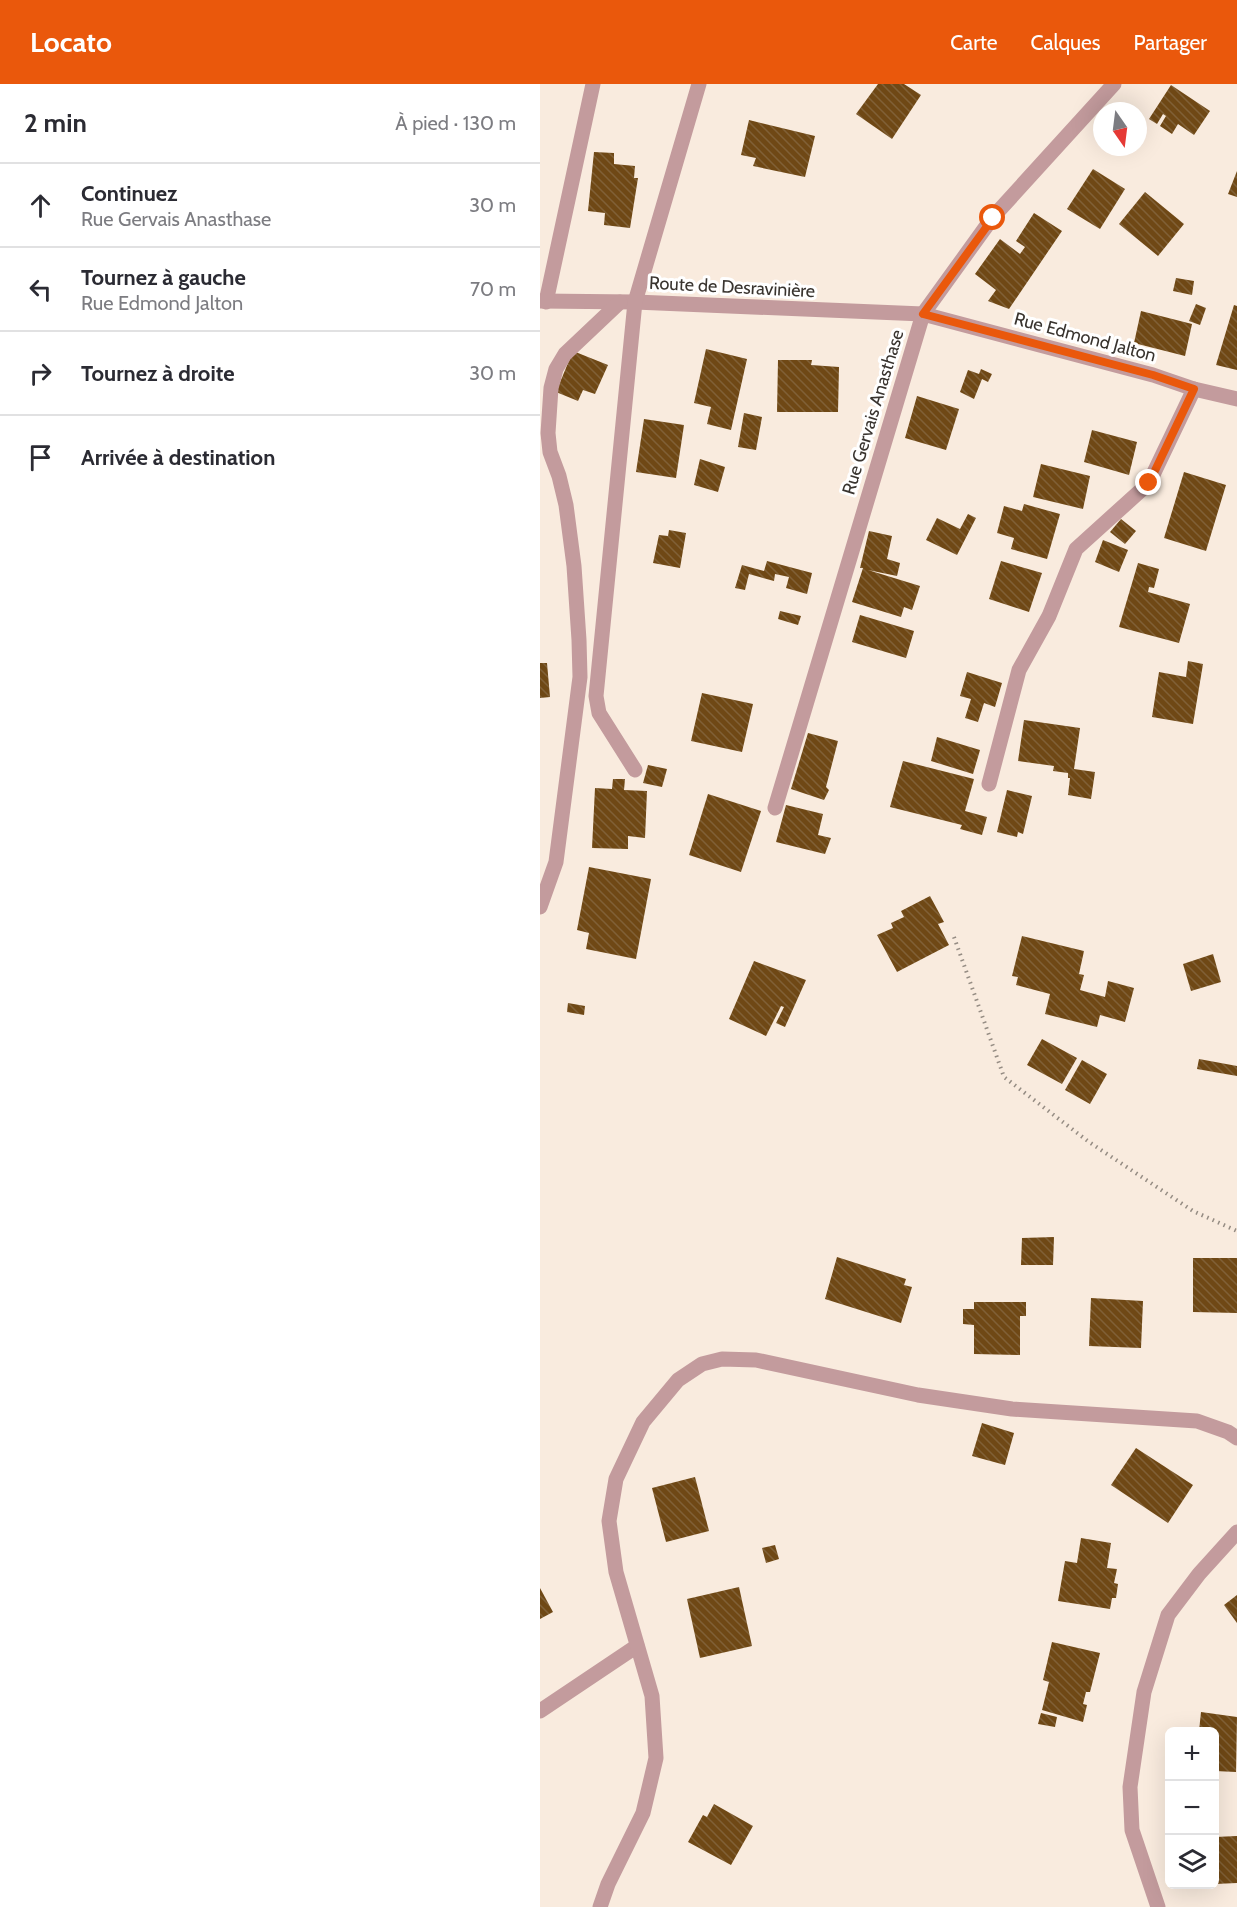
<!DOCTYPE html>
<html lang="fr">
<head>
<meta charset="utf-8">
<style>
	body { margin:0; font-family:Cabin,sans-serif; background:#f7f7f7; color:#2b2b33 }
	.controls { position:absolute; right:18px; bottom:18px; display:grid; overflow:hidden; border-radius:9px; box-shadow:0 6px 24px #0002 }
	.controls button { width:54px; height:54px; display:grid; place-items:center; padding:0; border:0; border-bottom:2px solid #e1e1e2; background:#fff; color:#2b2b33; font:30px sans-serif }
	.compass { position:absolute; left:553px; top:18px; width:54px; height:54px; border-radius:50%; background:#fff; box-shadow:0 6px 24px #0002; rotate:166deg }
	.stop { position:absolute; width:18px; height:18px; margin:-14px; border:4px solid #ea580c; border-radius:50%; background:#fff }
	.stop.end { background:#ea580c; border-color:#fff; box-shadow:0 2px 6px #0008 }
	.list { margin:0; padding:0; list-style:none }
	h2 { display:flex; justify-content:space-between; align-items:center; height:78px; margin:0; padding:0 24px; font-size:26px }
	h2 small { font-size:20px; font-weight:400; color:#7c7c81 }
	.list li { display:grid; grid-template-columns:39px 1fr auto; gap:18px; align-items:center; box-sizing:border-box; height:84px; padding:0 24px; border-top:2px solid #e1e1e2 }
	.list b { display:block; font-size:22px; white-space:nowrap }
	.list p { margin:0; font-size:20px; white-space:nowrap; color:#7c7c81 }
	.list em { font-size:20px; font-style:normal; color:#7c7c81 }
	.icon { flex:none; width:33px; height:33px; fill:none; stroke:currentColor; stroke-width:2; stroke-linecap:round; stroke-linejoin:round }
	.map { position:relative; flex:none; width:697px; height:1823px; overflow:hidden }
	header { display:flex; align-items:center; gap:36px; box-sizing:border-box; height:84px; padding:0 30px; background:#ea580c; color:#fff }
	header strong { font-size:28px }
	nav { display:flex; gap:33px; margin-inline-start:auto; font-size:21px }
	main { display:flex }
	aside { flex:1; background:#fff }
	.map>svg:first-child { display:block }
	.building { fill:url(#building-back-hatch) }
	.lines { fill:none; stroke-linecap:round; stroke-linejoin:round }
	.path { stroke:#958c83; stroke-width:4; stroke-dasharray:1.5 4.5; stroke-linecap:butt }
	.minor { stroke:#c39b9d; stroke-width:15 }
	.route { stroke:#ea580c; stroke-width:8 }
	.labels { text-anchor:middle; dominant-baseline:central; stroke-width:6; stroke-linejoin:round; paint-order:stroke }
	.street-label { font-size:18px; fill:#39342f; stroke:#fff }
</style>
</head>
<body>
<header>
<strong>Locato</strong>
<nav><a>Carte</a><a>Calques</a><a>Partager</a></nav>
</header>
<main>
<aside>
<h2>2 min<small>À pied · 130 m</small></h2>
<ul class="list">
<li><svg class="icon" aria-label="ahead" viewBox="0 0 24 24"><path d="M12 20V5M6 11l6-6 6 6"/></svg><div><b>Continuez</b><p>Rue Gervais Anasthase</p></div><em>30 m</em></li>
<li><svg class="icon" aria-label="left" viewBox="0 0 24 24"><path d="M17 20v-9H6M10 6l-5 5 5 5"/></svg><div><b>Tournez à gauche</b><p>Rue Edmond Jalton</p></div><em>70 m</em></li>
<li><svg class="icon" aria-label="right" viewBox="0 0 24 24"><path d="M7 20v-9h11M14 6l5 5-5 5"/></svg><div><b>Tournez à droite</b></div><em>30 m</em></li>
<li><svg class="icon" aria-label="arrive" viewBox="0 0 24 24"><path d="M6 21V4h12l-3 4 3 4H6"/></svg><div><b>Arrivée à destination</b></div></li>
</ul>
</aside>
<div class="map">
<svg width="697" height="1823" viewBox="0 0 697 1823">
	<defs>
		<pattern id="building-back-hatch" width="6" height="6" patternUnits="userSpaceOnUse" patternTransform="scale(1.5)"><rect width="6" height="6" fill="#6f4815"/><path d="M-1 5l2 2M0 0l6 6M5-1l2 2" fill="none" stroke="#806037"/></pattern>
	</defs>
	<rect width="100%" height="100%" fill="#f9ebde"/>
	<g class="building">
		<path d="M338,0H364L381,11L352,55L316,30Z"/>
		<path d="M631,1L670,27L654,51L638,40L632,50L620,42L626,32L623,30L617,40L609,35Z"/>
		<path d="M209,36L275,52L265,93L213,82L216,74L201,71Z"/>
		<path d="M54,68L74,69V80L95,82L94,94H98L90,144L64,141L65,129L48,127Z"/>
		<path d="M553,85L585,105L560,145L527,125Z"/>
		<path d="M697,87V113L688,110Z"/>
		<path d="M605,108L644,140L618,172L579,140Z"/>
		<path d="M494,129L522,147L469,225L448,217L456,206L435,190L460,155L480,170L485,163L476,157Z"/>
		<path d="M636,194L654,197L652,211L633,207Z"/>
		<path d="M656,220L666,224L660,241L649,237Z"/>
		<path d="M694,221L697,222V286L676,281Z"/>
		<path d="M601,227L652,240L645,272L594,259Z"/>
		<path d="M166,265L207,275L191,346L167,340L171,323L154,319Z"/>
		<path d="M33,267L68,281L55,310L43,306L38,317L16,308Z"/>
		<path d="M238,276H272L271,281L299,283L298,328H237Z"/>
		<path d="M441,285L452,290L448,298L442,295L434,315L420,308L428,286L439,290Z"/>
		<path d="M377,312L419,325L406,366L365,354Z"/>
		<path d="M204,329L222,333L216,366L198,363Z"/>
		<path d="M104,335L144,341L136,394L96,388Z"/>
		<path d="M552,346L597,358L589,391L544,378Z"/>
		<path d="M160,375L185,383L178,408L154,401Z"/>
		<path d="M501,380L550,392L543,425L493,413Z"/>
		<path d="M644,388L686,401L666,467L624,454Z"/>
		<path d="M484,420L520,430L507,475L471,465L474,454L457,449L464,422L482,427Z"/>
		<path d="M428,430L436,434L417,471L386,456L397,434L420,445Z"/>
		<path d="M581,435L596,447L585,460L570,448Z"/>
		<path d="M129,446L146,449L140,484L113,479L119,451L128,452Z"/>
		<path d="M329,447L352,452L347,475L360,479L357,492L328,486L380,502L372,526L364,523L361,533L312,518L323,484H320Z"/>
		<path d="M563,456L588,466L579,488L555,478Z"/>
		<path d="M227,477L272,489L267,510L246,504L249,493L235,490L234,497L209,490L205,506L195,504L202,481L224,487Z"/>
		<path d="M461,477L502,489L489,528L449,515Z"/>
		<path d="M598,479L619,485L614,504L609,503L608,508L650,520L639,559L579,543Z"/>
		<path d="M240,527L261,532L258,541L238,535Z"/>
		<path d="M320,531L374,547L366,574L312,558Z"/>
		<path d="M648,577L663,580L653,640L612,633L619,588L646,593Z"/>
		<path d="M0,579H7L10,613L0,614Z"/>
		<path d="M427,588L462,599L455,623L444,619L438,638L425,634L431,615L420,612Z"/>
		<path d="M162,609L213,620L202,668L151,657Z"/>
		<path d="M484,636L540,644L534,685L555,688L551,715L528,711L530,694H528V689L513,687L514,682L478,677Z"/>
		<path d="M268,649L298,657L286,703L289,706L284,716L251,705Z"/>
		<path d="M397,653L440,666L433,690L391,677Z"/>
		<path d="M363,677L434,695L425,727L447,733L442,751L420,745L422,741L350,723Z"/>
		<path d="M108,681L127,685L122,703L103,699Z"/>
		<path d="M73,695H85L84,706L107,707L105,754L88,752V765L52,764L55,704L72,705Z"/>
		<path d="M467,706L492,712L483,750L478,748L477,753L457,748Z"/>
		<path d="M168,710L221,727L201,788L149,771Z"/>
		<path d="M246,721L283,730L278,751L291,754L285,770L236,758Z"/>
		<path d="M49,783L111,795L96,875L46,865L49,849L37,846Z"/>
		<path d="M390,812L404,838L398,840L409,861L357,888L337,851L353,844L351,839L364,833L361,827Z"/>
		<path d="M482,852L544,867L539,890L544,891L540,906L565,913L568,897L594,904L585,938L560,931L557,943L505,930L510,910L476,901L478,893L472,892Z"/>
		<path d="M673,870L681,898L651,907L643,880Z"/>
		<path d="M214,877L266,896L245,943L236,939L244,923L241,922L226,952L189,935Z"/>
		<path d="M28,919L45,922L44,931L27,928Z"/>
		<path d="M502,955L537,974L522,1000L487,981Z"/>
		<path d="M659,975L697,982V992L657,985Z"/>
		<path d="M542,976L567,990L550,1020L525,1006Z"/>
		<path d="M514,1153L513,1181H481L482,1154Z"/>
		<path d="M297,1173L366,1195L364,1201L372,1203L361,1239L285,1215Z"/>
		<path d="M653,1174H697V1229L653,1228Z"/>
		<path d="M551,1214L603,1217L601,1264L549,1262Z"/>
		<path d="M434,1218H486V1232H480V1271L434,1270V1241L423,1240V1225H434Z"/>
		<path d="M442,1339L474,1349L465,1381L432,1372Z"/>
		<path d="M596,1364L653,1401L628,1439L571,1401Z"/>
		<path d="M155,1393L169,1447L126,1458L112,1404Z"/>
		<path d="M541,1454L571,1459L567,1484L577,1485L574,1499L578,1500L576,1514H572L570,1525L518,1517L525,1477L537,1479Z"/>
		<path d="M235,1461L239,1475L226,1479L222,1464Z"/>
		<path d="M199,1503L212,1562L160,1574L147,1515Z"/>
		<path d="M0,1504L13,1528L0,1535Z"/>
		<path d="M697,1511V1539L684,1521Z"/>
		<path d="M512,1558L560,1569L550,1608H546L543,1620L547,1621L543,1638L502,1626L509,1598L503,1596Z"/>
		<path d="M661,1628L697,1633L696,1688L675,1687V1647H659Z"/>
		<path d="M501,1629L517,1633L515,1643L498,1640Z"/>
		<path d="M174,1720L213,1742L191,1781L148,1758L163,1731L167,1733Z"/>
		<path d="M697,1752V1799L675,1800V1753Z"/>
	</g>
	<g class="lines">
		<path class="path" d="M414,853L464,993L549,1058L653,1127L697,1147"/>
		<g class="minor">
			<path d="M0,217L95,218L383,230L613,291L654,305L697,315"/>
			<path d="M6,218L53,0"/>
			<path d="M95,686L59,629L56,612L95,218L159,0"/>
			<path d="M449,700L479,586L509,532L536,465L609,399L654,305"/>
			<path d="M235,724L383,230L453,133L574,0"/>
			<path d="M0,823L16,778L40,593L39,556L34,482L26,421L19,392L10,368L8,349L11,304L16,285L25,270L80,218"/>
			<path d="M0,1627L97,1562"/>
			<path d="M60,1823L68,1800L103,1729L116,1674L112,1612L76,1488L69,1437L76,1395L103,1338L138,1296L162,1280L182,1275L216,1276L378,1311L472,1325L657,1337L688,1348L697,1354"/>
			<path d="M618,1823L592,1746L590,1703L604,1608L628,1531L659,1490L697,1448"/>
		</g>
	</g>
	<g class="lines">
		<path class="route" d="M453,134L383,230L613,291L654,305L609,399"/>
	</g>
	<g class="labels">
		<g class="street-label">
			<text transform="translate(192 203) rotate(3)">Route de Desravinière</text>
			<text transform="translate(545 253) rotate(15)">Rue Edmond Jalton</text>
			<text transform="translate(333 328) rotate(-73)">Rue Gervais Anasthase</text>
		</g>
	</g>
</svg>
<div class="controls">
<button>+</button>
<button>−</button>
<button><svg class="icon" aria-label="layers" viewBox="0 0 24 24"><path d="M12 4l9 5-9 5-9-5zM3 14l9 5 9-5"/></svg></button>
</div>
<svg class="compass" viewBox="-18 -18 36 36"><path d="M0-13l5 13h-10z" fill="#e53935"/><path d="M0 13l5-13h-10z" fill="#7c7c81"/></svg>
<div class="stop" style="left:453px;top:134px"></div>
<div class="stop end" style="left:609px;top:399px"></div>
</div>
</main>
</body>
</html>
